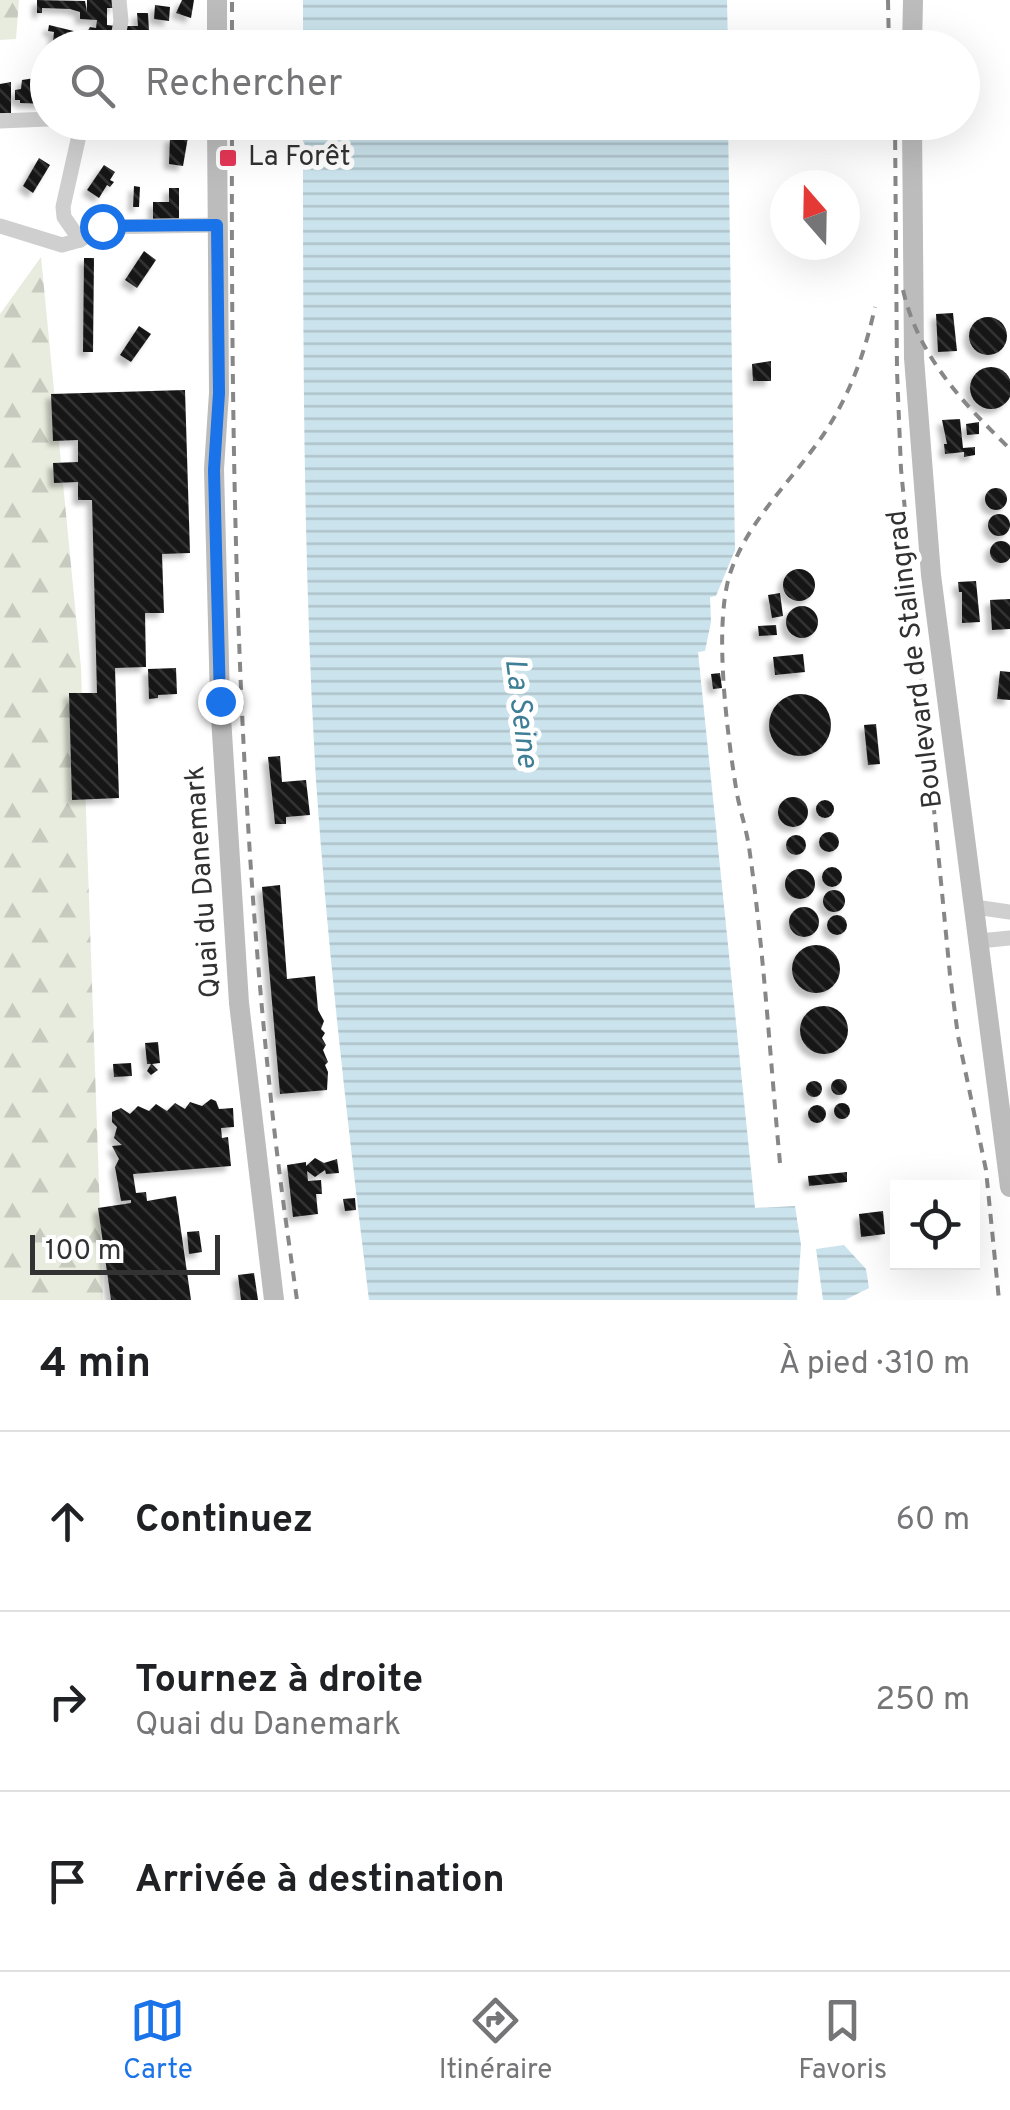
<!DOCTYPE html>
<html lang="fr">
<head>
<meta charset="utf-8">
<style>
	body { margin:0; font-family:Overpass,sans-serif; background:#f6f6f6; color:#202124 }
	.controls { position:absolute; right:30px; bottom:30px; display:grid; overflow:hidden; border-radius:0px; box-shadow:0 10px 40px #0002 }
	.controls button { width:90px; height:90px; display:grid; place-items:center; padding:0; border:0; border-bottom:2px solid #e0e0e0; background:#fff; color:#202124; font:50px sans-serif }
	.compass { position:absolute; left:770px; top:170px; width:90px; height:90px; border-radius:50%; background:#fff; box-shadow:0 10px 40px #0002; rotate:340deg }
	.scale { position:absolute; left:30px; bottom:25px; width:190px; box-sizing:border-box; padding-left:10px; border:5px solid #323232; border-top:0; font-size:28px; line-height:35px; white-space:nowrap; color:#323232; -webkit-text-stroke:8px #fff; paint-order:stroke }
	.stop { position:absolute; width:30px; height:30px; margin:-22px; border:8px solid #1a73e8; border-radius:50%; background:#fff }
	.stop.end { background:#1a73e8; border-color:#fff; box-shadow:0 2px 10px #0008 }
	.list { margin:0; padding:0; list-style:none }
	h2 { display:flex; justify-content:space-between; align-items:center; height:130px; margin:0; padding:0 40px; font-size:42px }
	h2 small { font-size:32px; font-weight:400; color:#757577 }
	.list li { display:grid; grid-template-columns:65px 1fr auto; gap:30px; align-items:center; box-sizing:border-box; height:180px; padding:0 40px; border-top:2px solid #e0e0e0 }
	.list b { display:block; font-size:38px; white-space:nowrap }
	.list p { margin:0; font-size:32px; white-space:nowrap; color:#757577 }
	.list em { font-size:32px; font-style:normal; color:#757577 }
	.icon { flex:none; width:55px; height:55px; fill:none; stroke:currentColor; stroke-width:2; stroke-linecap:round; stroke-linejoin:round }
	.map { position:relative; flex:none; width:1010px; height:1300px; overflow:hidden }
	.search { position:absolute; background:#fff; box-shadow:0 10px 40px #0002; left:30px; right:30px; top:30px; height:110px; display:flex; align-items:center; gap:25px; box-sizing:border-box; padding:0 35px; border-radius:55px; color:#757577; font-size:38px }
	.sheet { height:670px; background:#fff }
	nav { display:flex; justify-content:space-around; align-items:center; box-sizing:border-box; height:140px; border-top:2px solid #e0e0e0; background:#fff; font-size:28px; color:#757577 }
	nav a { display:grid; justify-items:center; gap:5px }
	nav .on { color:#1a73e8 }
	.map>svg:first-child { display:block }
	.forest { fill:url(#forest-firs) }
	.water { fill:url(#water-rules) }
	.building { fill:url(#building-back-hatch); filter:url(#shadow) }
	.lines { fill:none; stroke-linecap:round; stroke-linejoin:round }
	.street { stroke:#cfcfcf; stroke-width:15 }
	.secondary { stroke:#bcbcbc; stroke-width:20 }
	.rail { stroke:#878787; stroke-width:4; stroke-dasharray:10 8; stroke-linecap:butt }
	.route { stroke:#1a73e8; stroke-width:12 }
	.poi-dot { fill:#e63757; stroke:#fff; stroke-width:4 }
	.labels { text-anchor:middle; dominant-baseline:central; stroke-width:10; stroke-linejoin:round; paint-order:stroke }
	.poi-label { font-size:28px; fill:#323232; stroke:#fff; text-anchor:start }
	.street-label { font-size:28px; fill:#323232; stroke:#fff }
	.water-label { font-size:30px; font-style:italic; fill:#3e7e96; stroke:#fff }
</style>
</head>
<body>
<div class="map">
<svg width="1010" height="1300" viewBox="0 0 1010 1300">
	<defs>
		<pattern id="forest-firs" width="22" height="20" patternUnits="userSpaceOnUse" patternTransform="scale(2.5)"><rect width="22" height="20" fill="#e7ecde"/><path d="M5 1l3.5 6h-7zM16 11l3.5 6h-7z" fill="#c7cbbf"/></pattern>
		<pattern id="water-rules" width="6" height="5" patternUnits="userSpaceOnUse" patternTransform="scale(2.5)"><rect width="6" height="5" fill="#cbe3ec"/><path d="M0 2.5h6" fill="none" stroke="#afc3cb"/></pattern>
		<pattern id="building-back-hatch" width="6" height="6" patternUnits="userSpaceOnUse" patternTransform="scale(2.5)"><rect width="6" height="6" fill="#191919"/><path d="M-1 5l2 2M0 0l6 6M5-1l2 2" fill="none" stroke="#323232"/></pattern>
		<filter id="shadow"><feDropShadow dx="-5" dy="5" stdDeviation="2.5" flood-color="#0004"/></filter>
	</defs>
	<rect width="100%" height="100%" fill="#fff"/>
	<g class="forest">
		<path d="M0,0H19L16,39L0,40Z"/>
		<path d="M41,257L81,668L103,1300H0V314Z"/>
	</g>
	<g class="water">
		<path d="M303,0H727L728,47H303Z"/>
		<path d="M303,123H728L735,550L716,596L710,597L711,622L705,651L698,652L755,1208L795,1206L801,1245L797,1300H369C348,1127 328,954 316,781C303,561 303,342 303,123Z"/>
		<path d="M844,1245L866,1269L869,1288L845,1300H823L816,1249Z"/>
	</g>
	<g class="building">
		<path d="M37,0L85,1L87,12V0H115V8H107V25L116,26L115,32L105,31L102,48H84V42L77,41V45L53,41L54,32L48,31L49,25L86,34L90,27L96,28L97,20L80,19V12L70,9L42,8V13H37Z"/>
		<path d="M182,0H194L191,18L176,13Z"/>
		<path d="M155,5L170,7L169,21L154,19Z"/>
		<path d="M137,13H148L149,31H137L139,48H119V43H129L125,26H138Z"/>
		<path d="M165,38V44L179,43V48H155V39Z"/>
		<path d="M48,76V104L20,103V100H15V90L21,89L22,80Z"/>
		<path d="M11,82V113H0V84Z"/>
		<path d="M170,137H188L183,166L169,164Z"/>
		<path d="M39,158L50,165L33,193L23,186Z"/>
		<path d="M104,165L115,172L110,180L114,182L110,187L107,185L99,198L87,190Z"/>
		<path d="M134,186L140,187L139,207H133Z"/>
		<path d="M169,188H179V220L153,221V202H169Z"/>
		<path d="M144,251L156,260L137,288L125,280Z"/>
		<path d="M84,258H94L93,352H83Z"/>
		<path d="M953,313L957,351L938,352L936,314Z"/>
		<circle cx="988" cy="336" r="19"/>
		<path d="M139,326L151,334L131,362L120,355Z"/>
		<path d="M771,361V381H753L752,364Z"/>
		<circle cx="991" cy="388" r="21"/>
		<path d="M185,390L190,553L162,554L164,613H145L146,667L115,668L119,798L72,800L69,693H97L92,500H78V482L54,483L53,463L78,462V440L53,441L51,394Z"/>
		<path d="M960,419L963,448L975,447V455L964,457V452L945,454L944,444H947L942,420Z"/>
		<path d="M979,422V434L967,435L966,424Z"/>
		<circle cx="996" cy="499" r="11"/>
		<circle cx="999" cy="525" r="11"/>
		<circle cx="1001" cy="552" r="11"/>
		<circle cx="799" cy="585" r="16"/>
		<path d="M976,581L980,622L962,623V592H959L958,582Z"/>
		<path d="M780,593L783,616L772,618L768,595Z"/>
		<path d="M1010,599V629L992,630L990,600Z"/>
		<circle cx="802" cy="622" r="16"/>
		<path d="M776,625L777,635L759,636L758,626Z"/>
		<path d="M803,654L805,672L775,675L773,657Z"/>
		<path d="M176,668L177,694L158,695V698L149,699L148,669Z"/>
		<path d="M1000,671L1010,672V700L997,699Z"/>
		<path d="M720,673L722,688L713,689L711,674Z"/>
		<circle cx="800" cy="725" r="31"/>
		<path d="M876,724L880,764L868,765L864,725Z"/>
		<path d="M280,756L282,782L306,780L310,815L286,817V824H275L268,757Z"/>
		<circle cx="793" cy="812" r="15"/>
		<circle cx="825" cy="809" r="9"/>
		<circle cx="829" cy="842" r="10"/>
		<circle cx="796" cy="845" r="10"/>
		<circle cx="832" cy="877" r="10"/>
		<circle cx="800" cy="884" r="15"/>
		<path d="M280,885L287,979L315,976L318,1010L324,1021L321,1029L325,1033L322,1038L326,1045L323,1050L328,1062L325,1065L328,1072L327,1090L280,1094L262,887Z"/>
		<circle cx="834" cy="901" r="11"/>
		<circle cx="804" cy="922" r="15"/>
		<circle cx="837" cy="925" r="10"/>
		<circle cx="816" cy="969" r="24"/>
		<circle cx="824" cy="1030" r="24"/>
		<path d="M158,1042L160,1063L152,1064L158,1070L151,1075L147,1071L151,1064H147L145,1043Z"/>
		<path d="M131,1063L132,1076L114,1077L113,1064Z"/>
		<circle cx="839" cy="1087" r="8"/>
		<circle cx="814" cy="1089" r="8"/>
		<path d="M211,1099L216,1101L219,1109L233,1108L234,1127L221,1128L222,1138L228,1137L231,1166L133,1174L136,1193L146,1192L147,1201L176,1196L191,1300H111L98,1208L131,1203V1200L121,1201L115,1167L119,1159L112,1146L122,1145L114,1138L117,1127L112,1122V1112L121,1108L130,1114L138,1106L149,1111L156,1104L167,1111L175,1103L185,1109L190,1102L202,1106Z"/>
		<circle cx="842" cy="1111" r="8"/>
		<circle cx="817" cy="1114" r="9"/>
		<path d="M315,1158L324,1163L337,1159L339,1173L326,1174L325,1170L315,1177L307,1171L308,1181L321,1180L322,1194H316L318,1214L293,1217L287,1165L306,1162V1166Z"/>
		<path d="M847,1172V1182L809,1186L808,1176Z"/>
		<path d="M355,1198L356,1210L345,1211L343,1199Z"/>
		<path d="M883,1211L885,1234L861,1237L859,1214Z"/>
		<path d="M199,1231L202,1252L189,1254L187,1232Z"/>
		<path d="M254,1273L258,1300H241L238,1275Z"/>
	</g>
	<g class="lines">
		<g class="street">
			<path d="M116,48L121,21L119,0"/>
			<path d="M0,121L48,119"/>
			<path d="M82,122L63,207L64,217L80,240L102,227L217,225"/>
			<path d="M102,122L217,133"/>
			<path d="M0,226L62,245L80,240"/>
			<path d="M975,907L1010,912"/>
			<path d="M979,941L1010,938"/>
		</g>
		<g class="secondary">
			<path d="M217,0V48"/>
			<path d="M912,48L913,0"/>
			<path d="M217,122L219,393L214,469L220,701L239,1003L274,1300"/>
			<path d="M912,122L914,358L931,575L1010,1187"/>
		</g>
		<g class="rail">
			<path d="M888,0L889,48"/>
			<path d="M232,48V0"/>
			<path d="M232,122C231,445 236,769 270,1090C277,1160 287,1230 297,1300"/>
			<path d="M895,122L897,371L901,469L950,975L958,1036L986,1170L999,1300"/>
			<path d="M903,290C918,356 963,403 1010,449"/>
			<path d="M780,1163C770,1058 764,951 749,847C746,827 739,808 736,788C727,732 714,631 729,577C744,527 786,486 816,445C847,403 864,357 875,307"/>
		</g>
	</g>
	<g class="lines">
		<path class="route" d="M102,226L217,225L219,393L214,470L220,701"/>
	</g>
	<rect class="poi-dot" x="218" y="148" width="20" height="20" rx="5"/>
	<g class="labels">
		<g class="poi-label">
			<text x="248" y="158">La Forêt</text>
		</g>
		<g class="street-label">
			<text transform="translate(916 659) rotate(-97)">Boulevard de Stalingrad</text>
			<text transform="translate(204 882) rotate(-94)">Quai du Danemark</text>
		</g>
		<g class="water-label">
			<text transform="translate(520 713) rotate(83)">La Seine</text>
		</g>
	</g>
</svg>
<div class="controls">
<button><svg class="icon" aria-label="locate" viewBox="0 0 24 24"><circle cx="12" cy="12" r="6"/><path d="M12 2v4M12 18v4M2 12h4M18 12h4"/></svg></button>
</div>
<svg class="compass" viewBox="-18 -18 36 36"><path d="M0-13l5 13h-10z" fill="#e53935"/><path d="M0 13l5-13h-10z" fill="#757577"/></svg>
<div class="scale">100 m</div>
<div class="stop" style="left:102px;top:226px"></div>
<div class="stop end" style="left:220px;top:701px"></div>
<div class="search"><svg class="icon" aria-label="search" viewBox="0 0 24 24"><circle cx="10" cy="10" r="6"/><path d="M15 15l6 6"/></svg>Rechercher</div>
</div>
<section class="sheet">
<h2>4 min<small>À pied · 310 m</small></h2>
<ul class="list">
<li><svg class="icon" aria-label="ahead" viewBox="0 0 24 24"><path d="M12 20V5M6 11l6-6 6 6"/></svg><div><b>Continuez</b></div><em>60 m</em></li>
<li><svg class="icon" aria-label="right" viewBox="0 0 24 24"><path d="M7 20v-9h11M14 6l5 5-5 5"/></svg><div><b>Tournez à droite</b><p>Quai du Danemark</p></div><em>250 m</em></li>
<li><svg class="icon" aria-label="arrive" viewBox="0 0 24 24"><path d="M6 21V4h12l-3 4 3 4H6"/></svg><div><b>Arrivée à destination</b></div></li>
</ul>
</section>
<nav>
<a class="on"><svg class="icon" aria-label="map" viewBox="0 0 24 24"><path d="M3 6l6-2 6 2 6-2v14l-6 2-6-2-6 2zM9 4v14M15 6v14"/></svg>Carte</a>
<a><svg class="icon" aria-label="directions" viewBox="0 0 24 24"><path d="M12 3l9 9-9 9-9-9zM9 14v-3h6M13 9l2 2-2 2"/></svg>Itinéraire</a>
<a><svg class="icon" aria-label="saved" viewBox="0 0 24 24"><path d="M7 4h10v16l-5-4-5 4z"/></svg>Favoris</a>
</nav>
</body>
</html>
